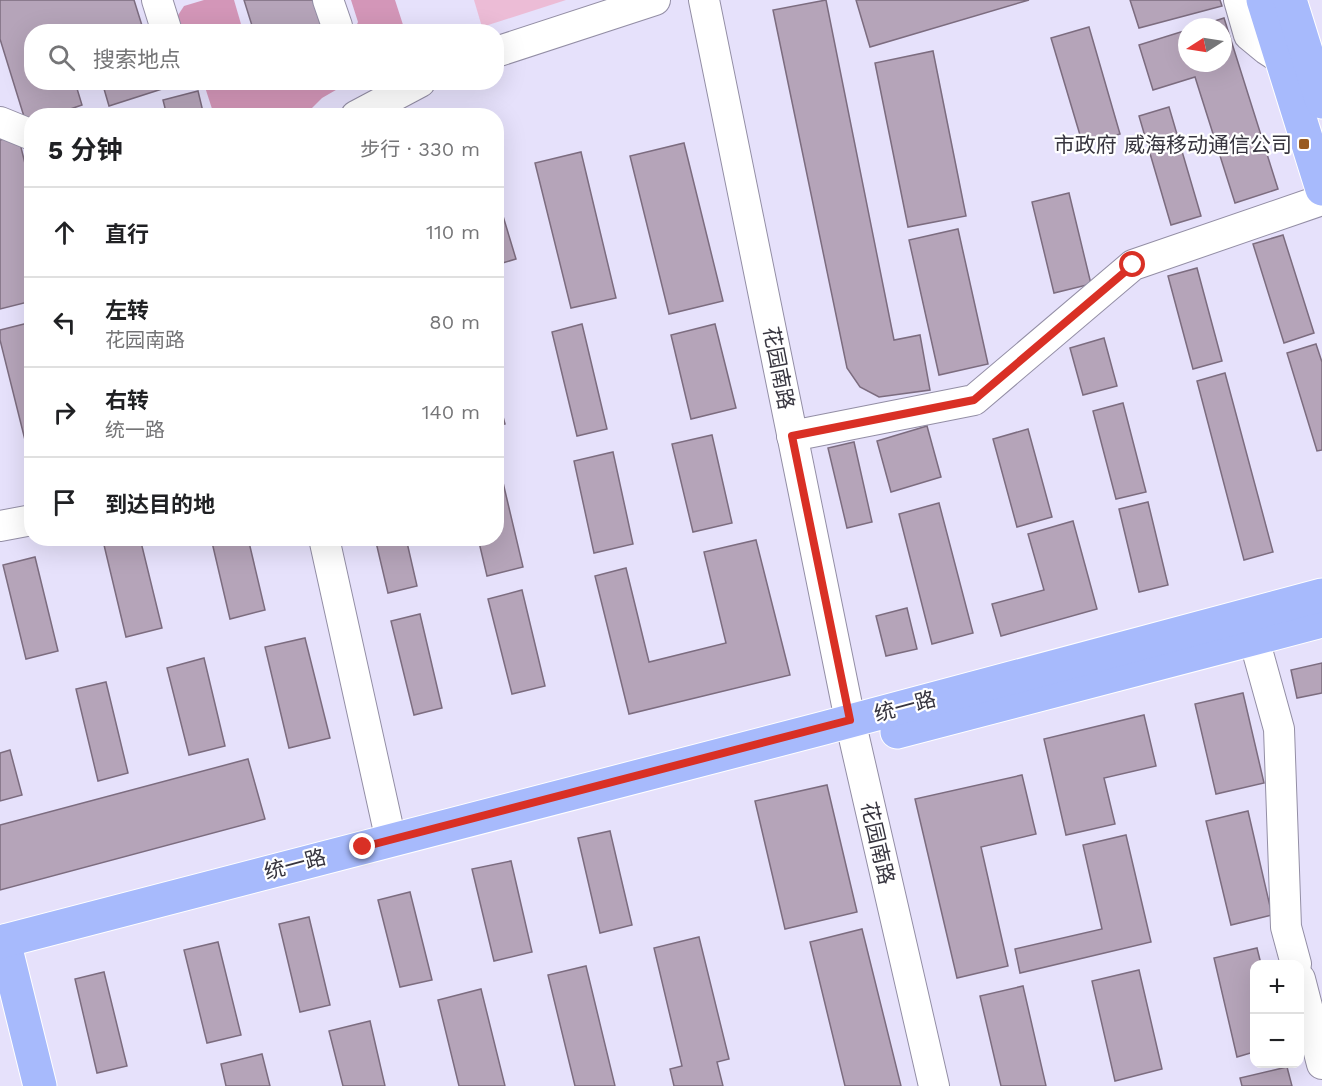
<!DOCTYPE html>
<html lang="zh">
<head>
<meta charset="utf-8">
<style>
	body { margin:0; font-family:"Work Sans","Noto Sans SC",sans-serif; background:#f2f2f2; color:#202124 }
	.controls { position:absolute; right:18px; bottom:18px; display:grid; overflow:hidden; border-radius:12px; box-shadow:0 6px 24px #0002 }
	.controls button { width:54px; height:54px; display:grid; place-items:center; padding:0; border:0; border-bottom:2px solid #e0e0e0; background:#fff; color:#202124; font:30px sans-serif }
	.compass { position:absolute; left:1178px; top:18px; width:54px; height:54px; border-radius:50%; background:#fff; box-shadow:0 6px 24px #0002; rotate:258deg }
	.stop { position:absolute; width:18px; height:18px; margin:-14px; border:4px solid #d93025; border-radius:50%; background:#fff }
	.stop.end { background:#d93025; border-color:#fff; box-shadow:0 2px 6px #0008 }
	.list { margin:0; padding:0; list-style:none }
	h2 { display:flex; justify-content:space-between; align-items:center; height:78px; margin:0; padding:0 24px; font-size:26px }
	h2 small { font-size:20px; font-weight:400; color:#757577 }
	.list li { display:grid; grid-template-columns:39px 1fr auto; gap:18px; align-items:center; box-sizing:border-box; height:90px; padding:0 24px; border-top:2px solid #e0e0e0 }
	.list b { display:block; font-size:22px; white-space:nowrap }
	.list p { margin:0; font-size:20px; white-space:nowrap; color:#757577 }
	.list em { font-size:20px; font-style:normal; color:#757577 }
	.icon { flex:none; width:33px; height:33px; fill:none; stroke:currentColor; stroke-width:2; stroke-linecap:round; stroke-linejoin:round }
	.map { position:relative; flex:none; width:1322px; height:1086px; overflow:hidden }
	.search { position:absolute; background:#fff; box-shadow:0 6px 24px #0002; left:24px; top:24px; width:480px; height:66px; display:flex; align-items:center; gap:15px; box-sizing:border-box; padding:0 21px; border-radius:24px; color:#757577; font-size:22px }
	.panel { position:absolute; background:#fff; box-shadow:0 6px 24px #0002; left:24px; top:108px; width:480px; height:438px; border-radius:24px }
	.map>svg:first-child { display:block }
	.green { fill:#ecbcd6 }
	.forest { fill:#d396b8 }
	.building { fill:#b5a4b9; stroke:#7c6c7f; stroke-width:1.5 }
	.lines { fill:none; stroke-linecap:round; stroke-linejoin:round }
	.minor-casing { stroke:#938ea5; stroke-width:32 }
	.major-casing { stroke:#fff; stroke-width:35 }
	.minor { stroke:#fff; stroke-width:30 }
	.major { stroke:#a7bafc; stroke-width:33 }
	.route { stroke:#d93025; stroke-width:8 }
	.poi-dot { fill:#995b20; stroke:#fff; stroke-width:2 }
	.labels { text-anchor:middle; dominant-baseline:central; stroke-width:4.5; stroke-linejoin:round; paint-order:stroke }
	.poi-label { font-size:21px; fill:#37353f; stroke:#fff; text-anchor:end }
	.street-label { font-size:21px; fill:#37353f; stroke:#fff }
</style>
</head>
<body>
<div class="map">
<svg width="1322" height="1086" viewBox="0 0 1322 1086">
	<rect width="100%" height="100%" fill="#e6e1fb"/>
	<path class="green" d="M474,0H566L482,27Z"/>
	<g class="forest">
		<path d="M204,0H234L243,31L167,32L184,6Z"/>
		<path d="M351,0H395L405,31H354L358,22Z"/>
		<path d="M258,83V84L348,83L322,98L304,116L214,115L204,84L175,88L173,83Z"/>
	</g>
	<g class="building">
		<path d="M0,0H134L144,32H86L85,29L78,32H32V82H75L82,105L50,116H32V121L26,123L0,39Z"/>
		<path d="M244,0H313L323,32H254Z"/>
		<path d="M826,0L894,340L920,335L930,390L879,397L860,387L847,368L773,10Z"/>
		<path d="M856,0H1029L870,47Z"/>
		<path d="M1130,0H1220L1222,6L1139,28Z"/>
		<path d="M1224,18L1278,189L1235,203L1195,77L1153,90L1139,45L1187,30V63H1223V27H1196Z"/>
		<path d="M1089,27L1120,134L1083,145L1051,38Z"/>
		<path d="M933,51L966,216L908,227L875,63Z"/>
		<path d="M102,82H159L162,89L109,106Z"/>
		<path d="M198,91L204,116H167L163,100Z"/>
		<path d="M1169,107L1201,216L1171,225L1139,116Z"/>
		<path d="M18,135L32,192V301L0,309V140Z"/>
		<path d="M684,143L723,301L669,314L630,156Z"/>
		<path d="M581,152L616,298L571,308L535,163Z"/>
		<path d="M496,193L516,259L496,265Z"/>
		<path d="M1069,193L1091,284L1054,293L1032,202Z"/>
		<path d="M958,229L988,364L939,375L909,240Z"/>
		<path d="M1283,235L1314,333L1284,343L1253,244Z"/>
		<path d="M1197,268L1222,361L1193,369L1168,276Z"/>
		<path d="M32,322V468L0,340V330Z"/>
		<path d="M582,324L607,429L577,436L552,332Z"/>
		<path d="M715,324L736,408L691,419L671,335Z"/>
		<path d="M1104,338L1117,386L1083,395L1070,348Z"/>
		<path d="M1316,344L1322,362V450L1317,451L1287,353Z"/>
		<path d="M1225,373L1273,552L1244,560L1197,381Z"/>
		<path d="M496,391L505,424L496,426Z"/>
		<path d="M1123,403L1146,492L1116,499L1093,411Z"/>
		<path d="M927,426L941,477L891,492L877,441Z"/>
		<path d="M1028,429L1052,517L1017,527L993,439Z"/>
		<path d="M712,435L732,523L693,532L672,444Z"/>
		<path d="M854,442L872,522L847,528L828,448Z"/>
		<path d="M613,452L633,544L594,553L574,461Z"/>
		<path d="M501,474L523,567L487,576L478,538H496V475Z"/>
		<path d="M1148,502L1168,585L1139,592L1119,509Z"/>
		<path d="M939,503L973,633L932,644L899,514Z"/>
		<path d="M1073,521L1097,609L1001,636L992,604L1044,590L1028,534Z"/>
		<path d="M132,538H140L162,628L126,637L104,545Z"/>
		<path d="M211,538H248L265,610L230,619Z"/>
		<path d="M375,538H406L417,586L388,593Z"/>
		<path d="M756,540L790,675L629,714L595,576L626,568L649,662L726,643L704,552Z"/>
		<path d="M35,557L58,651L26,659L3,565Z"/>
		<path d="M522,590L545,686L512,694L488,599Z"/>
		<path d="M907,608L917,649L886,656L876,616Z"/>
		<path d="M420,614L442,708L414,715L391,621Z"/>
		<path d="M305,638L330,738L289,748L265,647Z"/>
		<path d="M204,658L225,746L189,755L167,668Z"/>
		<path d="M1322,663V693L1297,698L1291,670Z"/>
		<path d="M106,682L128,773L98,781L76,689Z"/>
		<path d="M1243,693L1264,783L1216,794L1195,704Z"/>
		<path d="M1144,715L1156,766L1104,778L1115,824L1066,835L1044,739Z"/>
		<path d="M10,750L22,795L0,801V753Z"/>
		<path d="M248,759L265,819L0,890V825Z"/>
		<path d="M1022,775L1036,834L981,847L1008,966L957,978L915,799Z"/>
		<path d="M827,785L857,912L785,929L755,801Z"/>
		<path d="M1248,811L1272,915L1231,925L1206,821Z"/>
		<path d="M610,831L632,925L600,933L578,838Z"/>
		<path d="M1126,835L1151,942L1020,973L1015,949L1102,929L1083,845Z"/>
		<path d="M511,861L532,952L494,961L472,869Z"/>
		<path d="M410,892L432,980L400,987L378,900Z"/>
		<path d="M309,917L330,1005L300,1012L279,924Z"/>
		<path d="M862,929L901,1086H845L810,942Z"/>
		<path d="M699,937L729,1059L717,1062L723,1086H674L670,1069L682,1066L654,948Z"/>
		<path d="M218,942L241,1035L207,1043L184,950Z"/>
		<path d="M1257,948L1261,964H1254V1052L1237,1057L1214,958Z"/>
		<path d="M586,966L615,1086H575L548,975Z"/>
		<path d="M1139,970L1162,1069L1115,1081L1092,981Z"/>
		<path d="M104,972L127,1066L97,1073L75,979Z"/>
		<path d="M1023,986L1046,1086H1001L980,996Z"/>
		<path d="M481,989L505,1086H459L438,1000Z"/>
		<path d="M370,1021L385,1086H343L329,1031Z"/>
		<path d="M262,1054L270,1086H226L221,1064Z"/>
		<path d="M1287,1067L1292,1086H1242L1240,1078Z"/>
	</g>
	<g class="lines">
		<g class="minor-casing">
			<g id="minor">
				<path d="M157,0L167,32"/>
				<path d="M328,0L337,26"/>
				<path d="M704,0L850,720L934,1086"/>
				<path d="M1239,0L1249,35L1266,49L1292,66"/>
				<path d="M496,52L655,0"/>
				<path d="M356,116L420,82"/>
				<path d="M0,122L32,135"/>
				<path d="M792,436L974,400L1133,265L1322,200"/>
				<path d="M0,526L32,520"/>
				<path d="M324,538L391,841"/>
				<path d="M1254,639L1279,729L1286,927L1296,964"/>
				<path d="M1300,979L1322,1064"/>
			</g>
		</g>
		<g class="major-casing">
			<g id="major">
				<path d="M1263,0L1322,189"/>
				<path d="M1290,0L1322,102"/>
				<path d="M897,732L1322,621"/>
				<path d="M4,941L40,1086"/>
				<path d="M0,942L824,728L1322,595"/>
			</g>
		</g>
		<use href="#minor" class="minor"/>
		<use href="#major" class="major"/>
	</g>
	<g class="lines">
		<path class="route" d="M363,847L850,720L792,436L974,400L1133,265"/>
	</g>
	<rect class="poi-dot" x="1298" y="138" width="12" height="12" rx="3"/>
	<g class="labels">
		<g class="poi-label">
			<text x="1292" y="144">市政府 威海移动通信公司</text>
		</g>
		<g class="street-label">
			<text transform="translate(779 368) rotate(79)">花园南路</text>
			<text transform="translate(905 706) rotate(-15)">统一路</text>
			<text transform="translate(878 843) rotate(77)">花园南路</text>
			<text transform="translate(295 864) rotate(-15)">统一路</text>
		</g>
	</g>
</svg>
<div class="controls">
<button>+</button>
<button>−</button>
</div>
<svg class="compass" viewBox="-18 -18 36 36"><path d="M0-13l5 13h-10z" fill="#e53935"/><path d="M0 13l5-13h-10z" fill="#757577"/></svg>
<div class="stop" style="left:1133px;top:265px"></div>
<div class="stop end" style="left:363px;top:847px"></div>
<div class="search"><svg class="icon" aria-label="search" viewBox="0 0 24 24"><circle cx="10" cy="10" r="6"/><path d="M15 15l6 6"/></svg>搜索地点</div>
<section class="panel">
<h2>5 分钟<small>步行 · 330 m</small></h2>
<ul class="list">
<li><svg class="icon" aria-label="ahead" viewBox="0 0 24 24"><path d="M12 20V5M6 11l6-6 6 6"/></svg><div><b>直行</b></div><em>110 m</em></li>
<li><svg class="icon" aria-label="left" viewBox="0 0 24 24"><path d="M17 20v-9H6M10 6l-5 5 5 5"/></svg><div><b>左转</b><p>花园南路</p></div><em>80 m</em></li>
<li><svg class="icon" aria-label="right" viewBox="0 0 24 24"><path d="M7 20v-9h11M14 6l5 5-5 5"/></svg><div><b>右转</b><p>统一路</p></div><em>140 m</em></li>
<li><svg class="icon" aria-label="arrive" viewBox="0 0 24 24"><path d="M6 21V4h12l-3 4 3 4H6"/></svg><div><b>到达目的地</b></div></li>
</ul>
</section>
</div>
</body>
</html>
